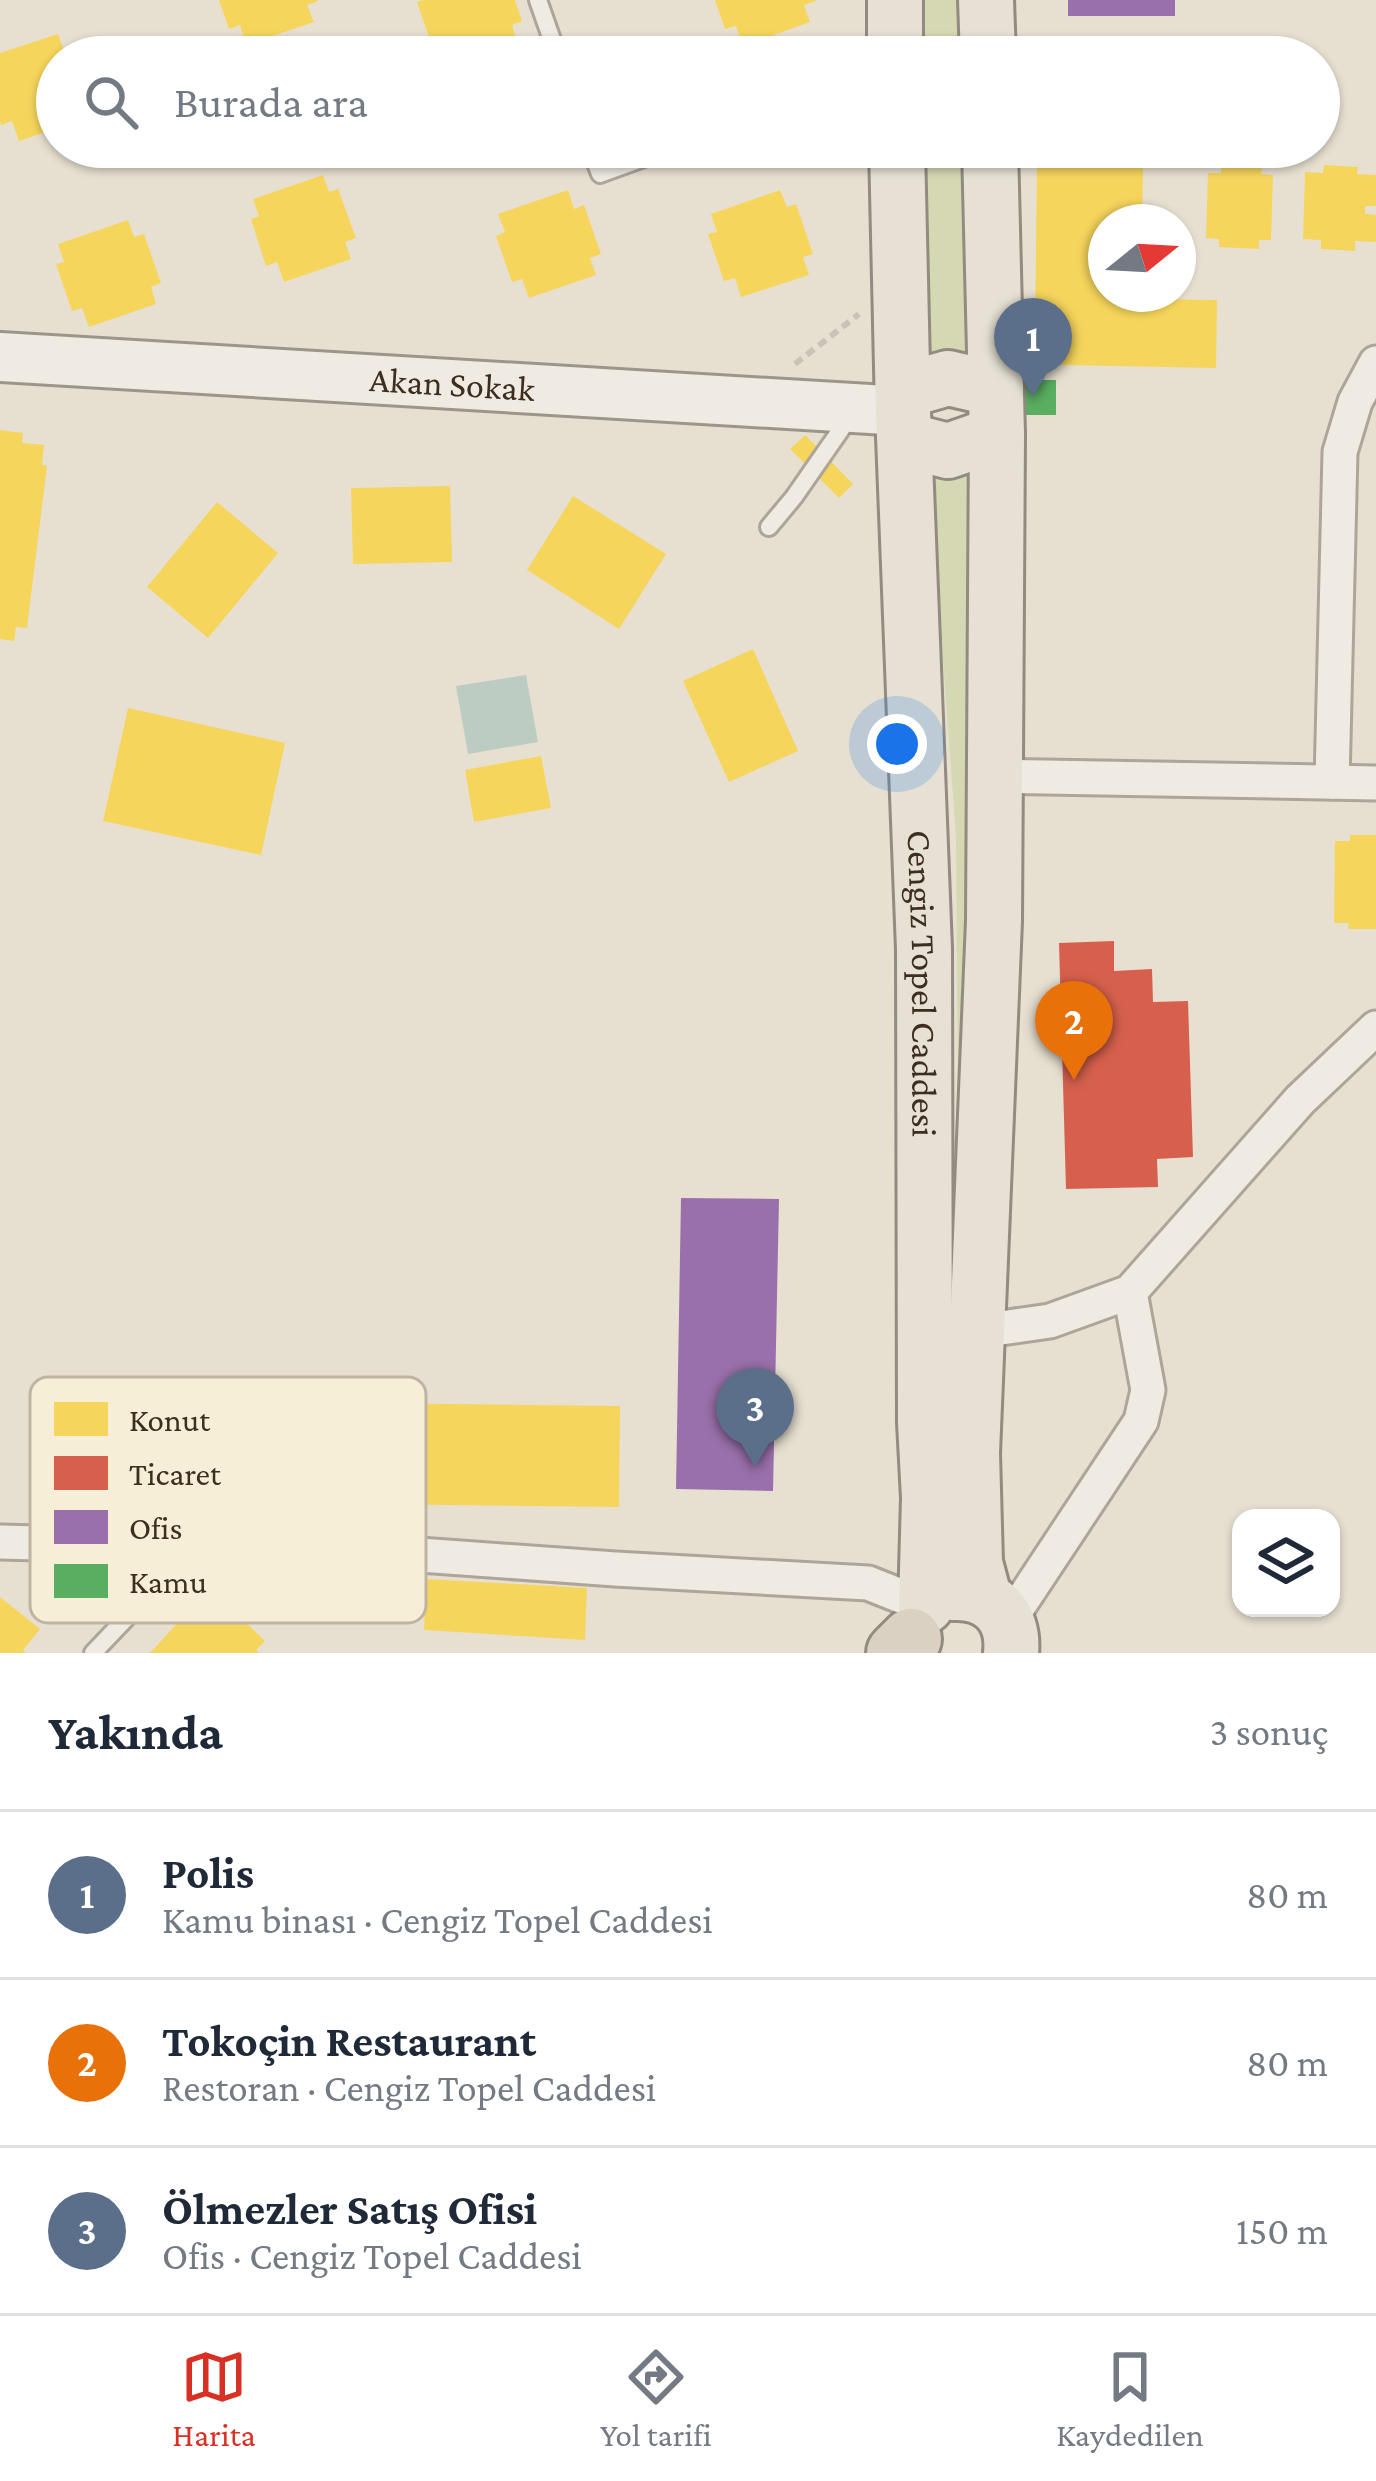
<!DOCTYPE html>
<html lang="tr">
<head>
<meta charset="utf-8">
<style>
	body { margin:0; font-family:"Crimson Pro",serif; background:#f2f2f3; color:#1f2937 }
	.controls { position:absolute; right:36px; bottom:36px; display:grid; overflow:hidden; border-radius:24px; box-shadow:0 3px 9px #0004 }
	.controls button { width:108px; height:108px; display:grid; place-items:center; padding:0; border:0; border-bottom:3px solid #e0e1e3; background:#fff; color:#1f2937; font:60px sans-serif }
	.compass { position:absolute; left:1088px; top:204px; width:108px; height:108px; border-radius:50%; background:#fff; box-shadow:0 3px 9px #0004; rotate:72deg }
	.you { position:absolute; left:897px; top:744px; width:42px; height:42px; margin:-30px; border:9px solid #fff; border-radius:50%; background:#1a73e8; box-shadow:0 0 0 18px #1a73e833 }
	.badge { display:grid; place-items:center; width:78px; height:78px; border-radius:50%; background:#d93025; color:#fff; font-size:39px; font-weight:700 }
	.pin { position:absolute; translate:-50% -99px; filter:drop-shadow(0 3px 6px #0008) }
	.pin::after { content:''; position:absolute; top:63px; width:42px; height:36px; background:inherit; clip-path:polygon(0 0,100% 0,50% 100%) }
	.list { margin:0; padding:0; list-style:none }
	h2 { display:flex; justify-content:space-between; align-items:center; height:156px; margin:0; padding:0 48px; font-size:51px }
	h2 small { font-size:39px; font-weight:400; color:#747a83 }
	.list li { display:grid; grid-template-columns:78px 1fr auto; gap:36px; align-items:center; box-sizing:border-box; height:168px; padding:0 48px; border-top:3px solid #e0e1e3 }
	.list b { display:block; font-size:45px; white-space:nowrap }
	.list p { margin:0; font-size:39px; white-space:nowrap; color:#747a83 }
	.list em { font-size:39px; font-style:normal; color:#747a83 }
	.icon { flex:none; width:66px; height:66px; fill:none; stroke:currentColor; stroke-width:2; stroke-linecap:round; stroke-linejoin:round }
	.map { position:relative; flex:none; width:1376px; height:1653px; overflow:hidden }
	.search { position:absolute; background:#fff; box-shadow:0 3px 9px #0004; left:36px; right:36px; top:36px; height:132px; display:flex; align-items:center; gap:30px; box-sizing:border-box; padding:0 42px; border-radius:66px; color:#747a83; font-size:45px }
	.sheet { height:660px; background:#fff }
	nav { display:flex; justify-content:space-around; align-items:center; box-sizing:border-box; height:168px; border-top:3px solid #e0e1e3; background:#fff; font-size:33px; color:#747a83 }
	nav a { display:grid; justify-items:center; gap:6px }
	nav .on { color:#d93025 }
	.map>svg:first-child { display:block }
	.green { fill:#d6d7b3 }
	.water { fill:#bcccc2 }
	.homes { fill:#f6d55c }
	.shops { fill:#d6604d }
	.offices { fill:#9970ab }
	.public { fill:#5aae61 }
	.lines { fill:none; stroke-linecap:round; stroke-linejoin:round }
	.lane-casing { stroke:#ada599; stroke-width:22 }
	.street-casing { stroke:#ada599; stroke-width:39 }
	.secondary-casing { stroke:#9c958a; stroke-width:54 }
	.primary-casing { stroke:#928b80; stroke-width:60 }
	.highway-casing { stroke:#928b80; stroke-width:66 }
	.path { stroke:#c8c2b9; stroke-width:6; stroke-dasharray:9 6; stroke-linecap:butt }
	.lane { stroke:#efebe3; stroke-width:16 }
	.street { stroke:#efebe3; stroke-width:33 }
	.secondary { stroke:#efebe3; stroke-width:48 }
	.primary { stroke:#e6e1d4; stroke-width:54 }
	.highway { stroke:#dad1c2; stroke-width:60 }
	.labels { text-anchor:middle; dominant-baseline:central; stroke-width:12; stroke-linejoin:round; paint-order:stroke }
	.street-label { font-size:36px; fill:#3d2e20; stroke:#f7eed8 }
	.key { fill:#f7eed8; stroke:#bfb4a1; stroke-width:3 }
	.key-label { font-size:33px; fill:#3d2e20 }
</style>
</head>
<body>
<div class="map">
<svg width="1376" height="1653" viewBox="0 0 1376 1653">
	<rect width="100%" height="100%" fill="#e7e0d1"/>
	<g class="green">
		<path d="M923,0H965L966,57H924Z"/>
		<path d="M924,147H967L971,361L927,365Z"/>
		<path d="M971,468L978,730L948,1408L958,1105L956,836L929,469Z"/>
	</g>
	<path class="water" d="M526,675L538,742L468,754L456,686Z"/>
	<g class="homes">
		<path d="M219,0H318V1L307,5L314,22L246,45L240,25L229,29Z"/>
		<path d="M424,0H515L522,21L512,25L517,42L474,57H447L443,46L433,49L417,2Z"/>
		<path d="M715,0H815L816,1L804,5L810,22L743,46L736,26L725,29Z"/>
		<path d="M58,34L64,51L73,48L77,57H57V128L19,141L12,121L1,125L0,121V53Z"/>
		<path d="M1245,40L1246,57H1038V47Z"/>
		<path d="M1221,165L1262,167L1261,174L1273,175L1271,240H1259V249L1219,247V239L1206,238L1208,173H1221Z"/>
		<path d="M1324,165L1358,167L1357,174L1376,175V206H1365V214L1376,215V242L1355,241V251L1321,249V240L1303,239L1305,172L1323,173Z"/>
		<path d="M1037,166L1143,167L1142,222H1106V294H1141V299L1217,300L1216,368L1062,365L1046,357L1035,332Z"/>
		<path d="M323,175L329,192L338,189L356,238L345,242L351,259L284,282L277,262L266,266L251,219L259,216L253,199Z"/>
		<path d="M568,190L574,209L584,205L601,254L590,258L596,275L529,298L522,279L512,282L496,236L505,232L498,214Z"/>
		<path d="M780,190L787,207L796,204L813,254L803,257L809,275L741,297L735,278L724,281L708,234L717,232L711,214Z"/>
		<path d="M128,220L134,237L144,234L161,283L151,287L156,304L89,327L82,308L72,311L56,264L64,262L58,244Z"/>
		<path d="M0,430L23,433L22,443L44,445L42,465L47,466L27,628L16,627L14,641L0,639Z"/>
		<path d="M805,435L853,484L839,498L790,449Z"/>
		<path d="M450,486L452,562L353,564L351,488Z"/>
		<path d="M573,496L666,554L619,629L527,570Z"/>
		<path d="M217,502L278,553L208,638L147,587Z"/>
		<path d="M753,649L798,751L729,782L683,681Z"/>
		<path d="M128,708L285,743L261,855L103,821Z"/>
		<path d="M541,756L551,808L474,822L465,770Z"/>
		<path d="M1350,835H1376V929H1348L1349,923H1334L1335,841H1350Z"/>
		<path d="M368,1403L620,1406L619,1507L367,1504Z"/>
		<path d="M426,1579L587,1588L585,1640L424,1630Z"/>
		<path d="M0,1597L40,1629L23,1650L26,1653H0Z"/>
		<path d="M193,1606L203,1615L212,1606L227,1621L236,1613L265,1641L256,1650L259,1653H150Z"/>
	</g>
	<path class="shops" d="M1114,941V971L1152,969L1153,1002L1188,1001L1193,1157L1157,1159L1158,1187L1066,1189L1059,943Z"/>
	<g class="offices">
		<rect x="1068" y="0" width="107" height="16"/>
		<path d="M681,1198L779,1199L773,1491L676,1489Z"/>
	</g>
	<rect class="public" x="1023" y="380" width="33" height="35"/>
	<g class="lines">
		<g class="lane-casing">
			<g id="lane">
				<path d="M538,0L558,57"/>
				<path d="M590,147L600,174L674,147"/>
				<path d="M769,527L794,497L851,415"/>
				<path d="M93,1653L194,1547"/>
			</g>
		</g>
		<g class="street-casing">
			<g id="street">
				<path d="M995,776L1376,783"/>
				<path d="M1332,782L1340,452L1355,402L1376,363"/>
				<path d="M978,1327L1001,1328L1050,1321L1130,1292L1300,1100L1376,1028"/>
				<path d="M0,1542L378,1552L615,1569L868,1583L926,1606"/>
				<path d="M1008,1622L1141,1421L1148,1390L1130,1292"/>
			</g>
		</g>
		<g class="secondary-casing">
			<g id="secondary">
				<path id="s1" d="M0,357L903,411"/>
			</g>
		</g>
		<g class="primary-casing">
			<g id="primary">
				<path d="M895,0V57"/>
				<path d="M986,0L988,57"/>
				<path id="s2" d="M897,147L903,411L924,949L925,1422L929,1498L926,1606"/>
				<path d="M903,391L948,378L996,389"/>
				<path d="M905,440L948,451L997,434"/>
				<path d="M953,1593C990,1591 1015,1615 1011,1653"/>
				<path d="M984,1597L975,1563L972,1453L994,921L997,434L990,147"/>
			</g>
		</g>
		<g class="highway-casing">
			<path id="highway" d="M897,1653L911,1639"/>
		</g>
		<path class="path" d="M795,364L859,314"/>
		<use href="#lane" class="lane"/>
		<use href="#street" class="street"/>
		<use href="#secondary" class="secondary"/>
		<use href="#primary" class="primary"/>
		<use href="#highway" class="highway"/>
	</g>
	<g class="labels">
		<g class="street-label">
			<text stroke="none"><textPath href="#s1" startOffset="453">Akan Sokak</textPath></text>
			<text stroke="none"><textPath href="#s2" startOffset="837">Cengiz Topel Caddesi</textPath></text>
		</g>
	</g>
	<rect x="30" y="1377" width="396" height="246" rx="18" class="key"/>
	<rect x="54" y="1402" width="54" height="34" fill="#f6d55c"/>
	<rect x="54" y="1456" width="54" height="34" fill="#d6604d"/>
	<rect x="54" y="1510" width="54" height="34" fill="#9970ab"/>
	<rect x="54" y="1564" width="54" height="34" fill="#5aae61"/>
	<g class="key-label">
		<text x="129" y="1431">Konut</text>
		<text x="129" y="1485">Ticaret</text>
		<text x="129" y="1539">Ofis</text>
		<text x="129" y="1593">Kamu</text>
	</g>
</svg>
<div class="controls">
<button><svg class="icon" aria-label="layers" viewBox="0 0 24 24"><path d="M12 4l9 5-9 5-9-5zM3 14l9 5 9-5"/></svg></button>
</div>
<svg class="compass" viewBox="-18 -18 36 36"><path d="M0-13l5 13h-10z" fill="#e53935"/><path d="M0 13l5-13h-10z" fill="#747a83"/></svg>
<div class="you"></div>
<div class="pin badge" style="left:1033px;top:397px;background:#5c6f8a">1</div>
<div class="pin badge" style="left:1074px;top:1080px;background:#e8710a">2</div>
<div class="pin badge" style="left:755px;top:1467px;background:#5c6f8a">3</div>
<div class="search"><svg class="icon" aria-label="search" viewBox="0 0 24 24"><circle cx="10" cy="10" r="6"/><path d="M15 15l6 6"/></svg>Burada ara</div>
</div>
<section class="sheet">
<h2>Yakında<small>3 sonuç</small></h2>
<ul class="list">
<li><span class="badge" style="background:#5c6f8a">1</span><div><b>Polis</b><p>Kamu binası · Cengiz Topel Caddesi</p></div><em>80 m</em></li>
<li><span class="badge" style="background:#e8710a">2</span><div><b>Tokoçin Restaurant</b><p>Restoran · Cengiz Topel Caddesi</p></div><em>80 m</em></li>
<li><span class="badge" style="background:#5c6f8a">3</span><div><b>Ölmezler Satış Ofisi</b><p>Ofis · Cengiz Topel Caddesi</p></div><em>150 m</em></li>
</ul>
</section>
<nav>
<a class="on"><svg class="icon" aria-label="map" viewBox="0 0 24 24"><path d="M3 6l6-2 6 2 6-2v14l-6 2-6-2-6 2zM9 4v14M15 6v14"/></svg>Harita</a>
<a><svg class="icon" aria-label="directions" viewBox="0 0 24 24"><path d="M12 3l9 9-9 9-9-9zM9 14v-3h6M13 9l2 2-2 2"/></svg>Yol tarifi</a>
<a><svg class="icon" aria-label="saved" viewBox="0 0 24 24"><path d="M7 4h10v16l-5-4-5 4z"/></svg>Kaydedilen</a>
</nav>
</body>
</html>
